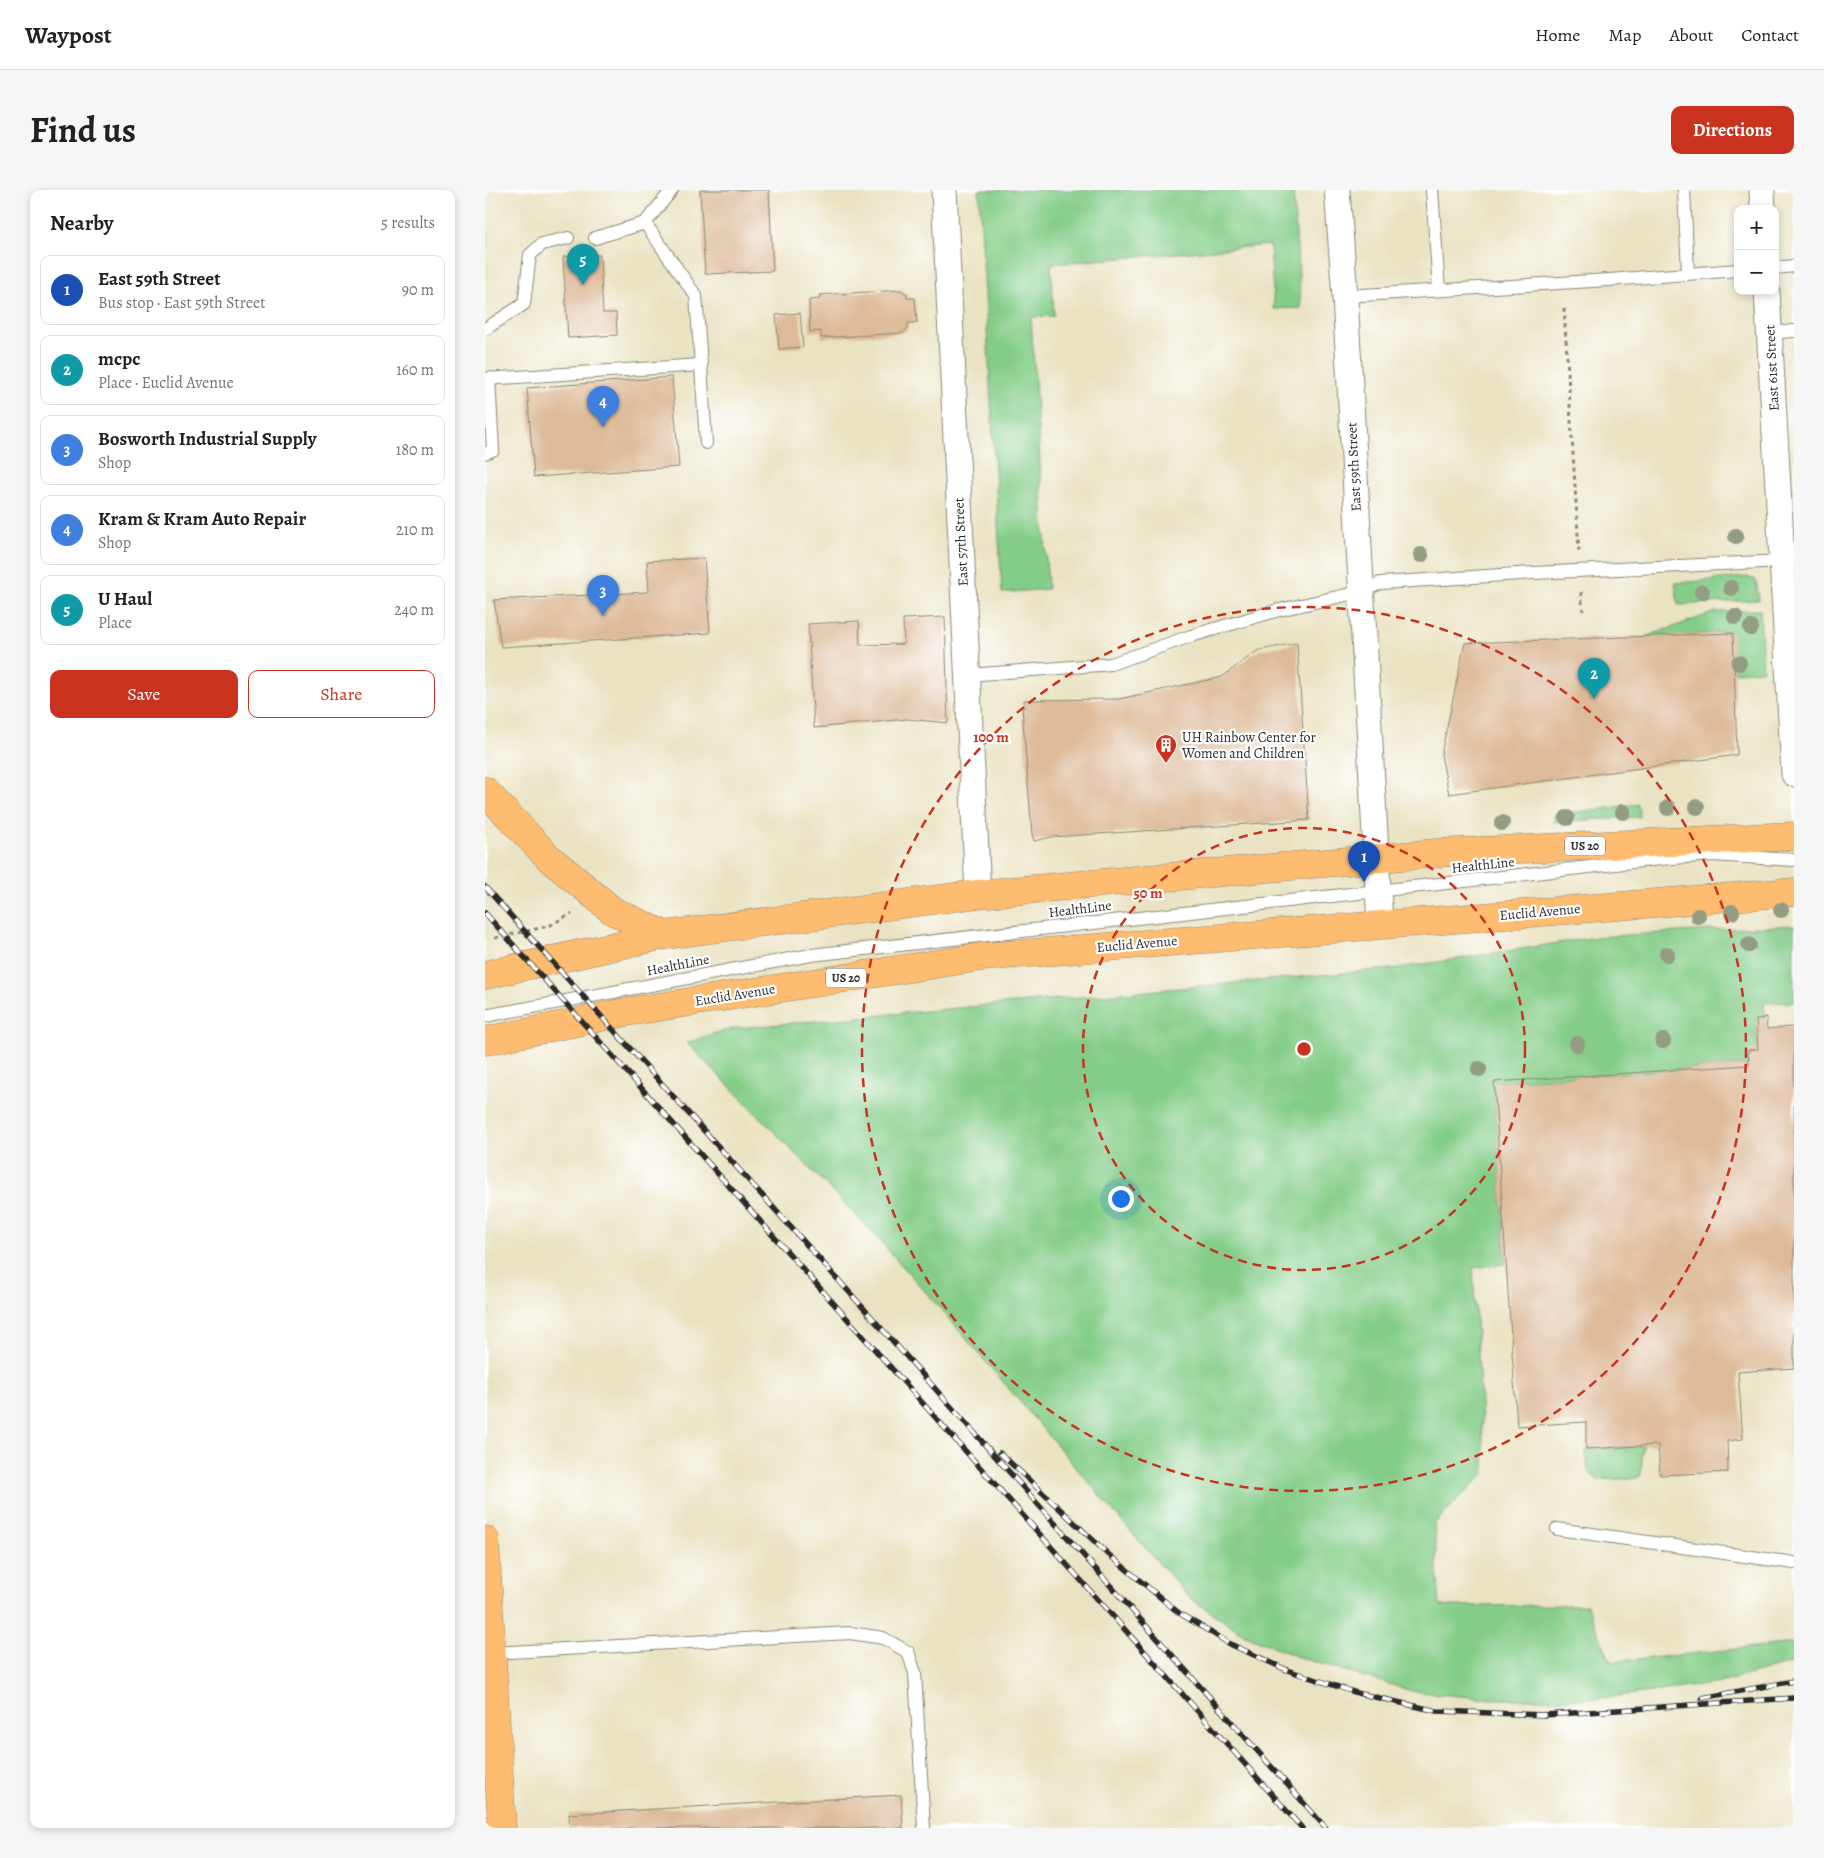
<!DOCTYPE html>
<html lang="en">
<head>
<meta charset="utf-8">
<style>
	body { margin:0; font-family:Alegreya,serif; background:#f6f6f6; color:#202124 }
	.controls { position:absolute; right:15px; top:15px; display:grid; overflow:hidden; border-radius:10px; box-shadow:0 2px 8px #0003 }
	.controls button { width:45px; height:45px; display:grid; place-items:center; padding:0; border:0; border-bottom:1px solid #e0e0e0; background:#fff; color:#202124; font:25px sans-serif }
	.you { position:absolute; left:635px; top:1008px; width:18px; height:18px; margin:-12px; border:4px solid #fff; border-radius:50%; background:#1a73e8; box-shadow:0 0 0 8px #1a73e833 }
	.badge { display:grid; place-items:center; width:32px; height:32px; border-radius:50%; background:#c8321e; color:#fff; font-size:16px; font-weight:700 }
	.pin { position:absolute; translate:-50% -41px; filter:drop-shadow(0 1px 2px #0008) }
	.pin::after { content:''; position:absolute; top:26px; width:18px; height:15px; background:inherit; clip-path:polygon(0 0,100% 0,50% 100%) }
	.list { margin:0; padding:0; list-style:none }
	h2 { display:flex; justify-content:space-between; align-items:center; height:65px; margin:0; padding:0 20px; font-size:21px }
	h2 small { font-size:16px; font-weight:400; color:#757577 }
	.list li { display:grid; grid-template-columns:32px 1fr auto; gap:15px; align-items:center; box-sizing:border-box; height:70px; margin:0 10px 10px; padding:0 10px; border:1px solid #e0e0e0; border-radius:10px }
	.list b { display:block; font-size:19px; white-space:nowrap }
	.list p { margin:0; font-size:16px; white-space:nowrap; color:#757577 }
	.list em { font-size:16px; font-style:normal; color:#757577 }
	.actions { display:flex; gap:10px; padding:15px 20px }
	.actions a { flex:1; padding:11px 0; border:1px solid #c8321e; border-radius:10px; text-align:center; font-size:18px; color:#c8321e }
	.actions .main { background:#c8321e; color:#fff }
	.map { position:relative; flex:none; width:1309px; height:1638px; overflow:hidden; border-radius:10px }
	header { display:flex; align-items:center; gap:30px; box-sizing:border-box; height:70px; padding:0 25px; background:#fff; border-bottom:1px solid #e0e0e0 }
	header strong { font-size:24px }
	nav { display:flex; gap:28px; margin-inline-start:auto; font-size:18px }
	.intro { display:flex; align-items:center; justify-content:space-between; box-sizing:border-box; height:120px; padding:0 30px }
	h1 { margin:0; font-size:35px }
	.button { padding:12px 22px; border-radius:10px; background:#c8321e; color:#fff; font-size:18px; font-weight:700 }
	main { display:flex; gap:30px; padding:0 30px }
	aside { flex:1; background:#fff; border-radius:10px; box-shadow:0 2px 8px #0003 }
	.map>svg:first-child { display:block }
	.green { fill:#84cd89; stroke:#587c5a }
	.building { fill:#ddba99 }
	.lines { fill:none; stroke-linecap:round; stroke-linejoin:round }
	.service-casing { stroke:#8a8777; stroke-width:14 }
	.minor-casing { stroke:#8a8777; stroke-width:27 }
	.primary-casing { stroke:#8a8777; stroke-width:29 }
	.path { stroke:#8a8777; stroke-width:3; stroke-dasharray:4 4; stroke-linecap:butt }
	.service { stroke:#fff; stroke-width:12 }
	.minor { stroke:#fff; stroke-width:25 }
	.primary { stroke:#febc70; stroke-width:28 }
	.rail-casing { stroke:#2b2b2b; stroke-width:5.5 }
	.rail { stroke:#fff; stroke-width:4; stroke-dasharray:11; stroke-linecap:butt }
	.tree { fill:#929d82 }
	.ring { fill:none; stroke:#c8321e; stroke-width:2.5; stroke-dasharray:9 6 }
	.labels { text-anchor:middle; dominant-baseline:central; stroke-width:4.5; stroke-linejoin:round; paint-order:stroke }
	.shield { fill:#fff; stroke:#6b6b6b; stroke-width:1 }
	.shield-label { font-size:12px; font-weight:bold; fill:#2b2b2b }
	.street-label { font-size:14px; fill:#2b2b2b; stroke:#fff }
	.poi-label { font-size:14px; fill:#2b2b2b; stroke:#fff; text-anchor:start }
	.centre { fill:#c8321e; stroke:#fff; stroke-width:2.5 }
	.ring-label { font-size:15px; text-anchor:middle; font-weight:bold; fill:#c8321e; stroke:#fff; stroke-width:4.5; stroke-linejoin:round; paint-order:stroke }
</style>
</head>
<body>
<header>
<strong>Waypost</strong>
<nav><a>Home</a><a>Map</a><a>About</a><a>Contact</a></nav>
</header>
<div class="intro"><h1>Find us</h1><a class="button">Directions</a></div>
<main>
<aside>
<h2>Nearby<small>5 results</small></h2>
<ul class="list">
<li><span class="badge" style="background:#1a4fb4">1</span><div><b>East 59th Street</b><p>Bus stop · East 59th Street</p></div><em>90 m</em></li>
<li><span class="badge" style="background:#0f9aa8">2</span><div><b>mcpc</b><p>Place · Euclid Avenue</p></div><em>160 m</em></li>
<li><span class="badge" style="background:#3f7fe0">3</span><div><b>Bosworth Industrial Supply</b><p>Shop</p></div><em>180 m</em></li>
<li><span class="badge" style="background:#3f7fe0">4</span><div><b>Kram &amp; Kram Auto Repair</b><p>Shop</p></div><em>210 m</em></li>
<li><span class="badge" style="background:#0f9aa8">5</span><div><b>U Haul</b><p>Place</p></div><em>240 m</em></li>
</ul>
<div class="actions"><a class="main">Save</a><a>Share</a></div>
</aside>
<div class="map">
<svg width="1309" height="1638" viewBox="0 0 1309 1638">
	<rect width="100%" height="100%" fill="#fff"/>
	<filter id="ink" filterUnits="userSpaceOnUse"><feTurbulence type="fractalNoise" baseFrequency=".02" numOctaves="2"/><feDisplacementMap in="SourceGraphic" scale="10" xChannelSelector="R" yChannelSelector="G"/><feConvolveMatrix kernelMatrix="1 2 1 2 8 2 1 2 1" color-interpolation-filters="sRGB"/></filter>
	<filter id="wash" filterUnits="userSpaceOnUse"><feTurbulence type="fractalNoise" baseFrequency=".0096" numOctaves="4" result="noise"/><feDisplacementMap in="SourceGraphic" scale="20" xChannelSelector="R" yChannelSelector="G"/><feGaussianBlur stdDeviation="1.12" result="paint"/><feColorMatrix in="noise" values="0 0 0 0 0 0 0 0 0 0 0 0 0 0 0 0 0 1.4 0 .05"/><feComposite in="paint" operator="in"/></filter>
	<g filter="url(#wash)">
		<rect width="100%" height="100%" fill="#eae3c3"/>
		<g class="green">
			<path d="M494,0H808L816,118L789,119L785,55L566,74L569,126L546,127L563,399L517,403Z"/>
			<path d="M1262,387L1271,390L1274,410L1193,415L1190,393Z"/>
			<path d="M1275,420L1278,480L1242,483L1238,442L1157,448L1230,422Z"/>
			<path d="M1153,614L1155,627L1069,632V625Z"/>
			<path d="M1309,735V812L1279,813L1281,827L1271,830L1273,859L1264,875L1009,892L1021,1074L988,1078L1000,1283L949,1334L955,1416L1102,1415L1126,1472L1309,1453V1472L1235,1493L1111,1509H1003L927,1501L813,1467L760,1445L706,1409L652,1349L460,1124L388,1043L202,853L227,844L252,838L915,778L1111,747Z"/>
			<path d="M1158,1256L1156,1285L1153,1288L1112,1290L1103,1280L1101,1259Z"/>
		</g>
		<g id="blocks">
			<g class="building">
				<path d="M215,0H284L288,81L220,84Z"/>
				<path d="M115,65L118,123H131L132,145L83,148L78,67Z"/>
				<path d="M416,100L422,104V108H430L432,133H423V138L418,143L336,148V141L325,142L324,110L335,109L334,105Z"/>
				<path d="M315,123L318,157L294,159L291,125Z"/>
				<path d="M187,187L194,277L49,287L42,198Z"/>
				<path d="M219,368L225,443L16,457L9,410L164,402L162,371Z"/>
				<path d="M460,427L463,533L422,529L329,538L323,434L374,431L375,455L419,454L418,429Z"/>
				<path d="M1248,443L1252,565L964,604L956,565L980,453Z"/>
				<path d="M812,453L824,630L567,647L549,651L547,644L537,517H539V510L634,509L737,487L769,463L775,460Z"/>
				<path d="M1281,827L1282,839L1309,837V1178L1253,1182L1258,1249L1242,1251L1243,1282L1175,1285L1173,1255L1101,1259V1232L1032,1236L1009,892L1264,875L1263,860L1273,859L1271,830Z"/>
				<path d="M416,1605L418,1638H85L84,1624Z"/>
			</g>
		</g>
	</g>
	<g filter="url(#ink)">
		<use href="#blocks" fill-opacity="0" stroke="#8a8777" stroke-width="1"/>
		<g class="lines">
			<g class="service-casing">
				<g id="service">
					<path d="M947,0L954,100"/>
					<path d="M1199,0L1203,83"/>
					<path d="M160,33L211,106L216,175"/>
					<path d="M110,48L160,33L187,0"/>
					<path d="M1290,78L1309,76"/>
					<path d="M860,106L1124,90L1253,80"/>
					<path d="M0,139L39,114L45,65L57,54L83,48"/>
					<path d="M1285,143L1309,141"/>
					<path d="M0,189L216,175L221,253"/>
					<path d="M0,263L8,260L4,188"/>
					<path d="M483,485L626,474L706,446L794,420L875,402L896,393L1049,383L1298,371"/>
					<path d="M0,826L326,765L1175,669L1227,665L1309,670"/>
					<path d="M1072,1339L1309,1373"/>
					<path d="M7,1463L365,1443L398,1448L423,1462L430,1483L439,1638"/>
				</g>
			</g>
			<g class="minor-casing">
				<g id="minor">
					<path d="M459,0L493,704"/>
					<path d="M852,0L860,106L895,734"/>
					<path d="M1277,0L1278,19"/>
					<path d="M1282,101L1309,584"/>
				</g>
			</g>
			<g class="primary-casing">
				<g id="primary">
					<path d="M0,601L63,667L128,721L180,745"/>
					<path d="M0,785L180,745L493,704L952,663L1309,646"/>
					<path d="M0,851L141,822L496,767L1309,702"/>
					<path d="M0,1350L17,1638"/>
				</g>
			</g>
			<g class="path">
				<path d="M1079,118L1094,361"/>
				<path d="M1096,402L1098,421"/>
				<path d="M10,748L64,736L87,723"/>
			</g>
			<use href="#service" class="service"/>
			<use href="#minor" class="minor"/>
			<use href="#primary" class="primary"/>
			<g class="rail-casing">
				<g id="rail">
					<path d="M0,697L365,1103L841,1638"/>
					<path d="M0,723L817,1638"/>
					<path d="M515,1263L623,1364L694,1423L745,1454L802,1480L872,1503L952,1521L1059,1525L1309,1508"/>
					<path d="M1217,1508L1309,1491"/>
				</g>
			</g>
			<use href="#rail" class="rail"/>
		</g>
		<g class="tree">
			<circle cx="1251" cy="346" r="8"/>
			<circle cx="936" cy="365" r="8"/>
			<circle cx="1246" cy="398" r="8"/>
			<circle cx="1217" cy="402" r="8"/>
			<circle cx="1250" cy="427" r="8"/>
			<circle cx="1266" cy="438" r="8"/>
			<circle cx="1254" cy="473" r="8"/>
			<circle cx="1212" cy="617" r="8"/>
			<circle cx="1183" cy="618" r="8"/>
			<circle cx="1138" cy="622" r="8"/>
			<circle cx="1082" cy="628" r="8"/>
			<circle cx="1017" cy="633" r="8"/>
			<circle cx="1296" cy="720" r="8"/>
			<circle cx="1247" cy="722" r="8"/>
			<circle cx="1213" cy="726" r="8"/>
			<circle cx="1264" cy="755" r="8"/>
			<circle cx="1182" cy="764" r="8"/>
			<circle cx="1178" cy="851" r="8"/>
			<circle cx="1092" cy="854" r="8"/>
			<circle cx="994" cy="879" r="8"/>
		</g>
	</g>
	<g class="ring">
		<circle cx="819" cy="859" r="221"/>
		<circle cx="819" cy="859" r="442"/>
	</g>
	<defs>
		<g id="building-pin" transform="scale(1.125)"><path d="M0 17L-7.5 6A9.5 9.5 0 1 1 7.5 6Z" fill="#c8321e" stroke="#fff"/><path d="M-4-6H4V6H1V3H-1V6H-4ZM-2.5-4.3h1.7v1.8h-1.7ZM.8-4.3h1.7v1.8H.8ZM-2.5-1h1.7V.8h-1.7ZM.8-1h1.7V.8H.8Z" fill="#fff"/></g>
	</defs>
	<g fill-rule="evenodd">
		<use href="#building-pin" x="681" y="555"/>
	</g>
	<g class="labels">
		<g class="shield">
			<rect x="1080" y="646.5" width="40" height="19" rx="4"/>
			<rect x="341" y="778.5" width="40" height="19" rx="4"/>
		</g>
		<g class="shield-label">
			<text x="1100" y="656">US 20</text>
			<text x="361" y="788">US 20</text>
		</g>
		<g class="street-label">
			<text transform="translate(1287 178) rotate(-93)">East 61st Street</text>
			<text transform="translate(869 277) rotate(-93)">East 59th Street</text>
			<text transform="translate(476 352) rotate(-93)">East 57th Street</text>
			<text transform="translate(998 675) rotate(-6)">HealthLine</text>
			<text transform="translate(595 719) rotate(-7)">HealthLine</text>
			<text transform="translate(1055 722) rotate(-5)">Euclid Avenue</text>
			<text transform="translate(652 754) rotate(-5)">Euclid Avenue</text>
			<text transform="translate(193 775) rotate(-11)">HealthLine</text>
			<text transform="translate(250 805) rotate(-9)">Euclid Avenue</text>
		</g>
		<g class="poi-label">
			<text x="697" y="547">UH Rainbow Center for<tspan x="697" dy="16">Women and Children</tspan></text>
		</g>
	</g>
	<circle cx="819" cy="859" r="8" class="centre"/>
	<g class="ring-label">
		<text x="506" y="552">100 m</text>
		<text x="663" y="708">50 m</text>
	</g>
</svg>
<div class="controls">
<button>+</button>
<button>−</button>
</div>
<div class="you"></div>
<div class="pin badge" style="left:879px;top:692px;background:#1a4fb4">1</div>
<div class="pin badge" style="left:1109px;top:509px;background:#0f9aa8">2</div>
<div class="pin badge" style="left:118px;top:426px;background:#3f7fe0">3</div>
<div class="pin badge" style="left:118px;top:237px;background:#3f7fe0">4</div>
<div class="pin badge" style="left:98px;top:95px;background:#0f9aa8">5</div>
</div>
</main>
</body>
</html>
